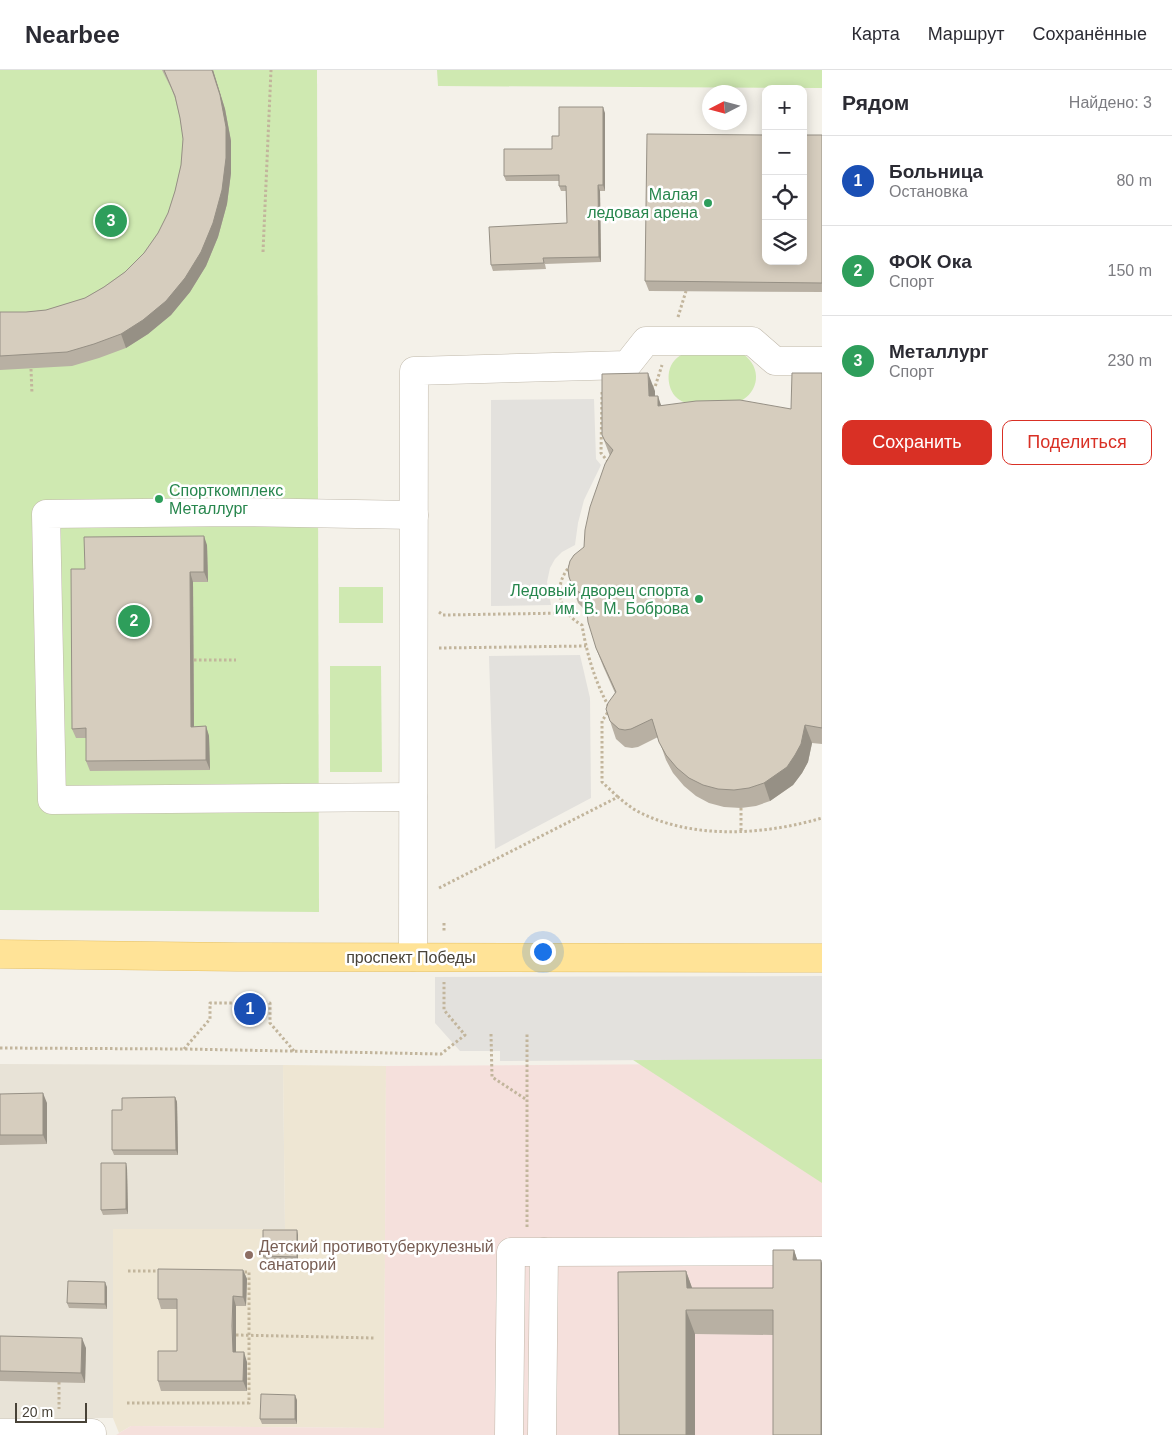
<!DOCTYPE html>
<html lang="ru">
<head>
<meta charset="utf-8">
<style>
	body { margin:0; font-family:Helvetica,sans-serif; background:#f7f7f7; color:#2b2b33 }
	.controls { position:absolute; right:15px; top:15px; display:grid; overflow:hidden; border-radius:10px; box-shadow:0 2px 12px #0003 }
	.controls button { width:45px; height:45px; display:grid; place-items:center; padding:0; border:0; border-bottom:1px solid #e1e1e2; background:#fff; color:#2b2b33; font:25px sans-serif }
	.compass { position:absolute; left:702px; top:15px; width:45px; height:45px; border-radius:50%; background:#fff; box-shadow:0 2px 12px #0003; rotate:264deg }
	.scale { position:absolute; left:15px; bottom:12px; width:72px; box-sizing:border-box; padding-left:5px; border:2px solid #484237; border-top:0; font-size:14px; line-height:18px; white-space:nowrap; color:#484237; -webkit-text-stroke:4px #fff; paint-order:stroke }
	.you { position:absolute; left:542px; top:881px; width:18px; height:18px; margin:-12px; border:4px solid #fff; border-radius:50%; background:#1a73e8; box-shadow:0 0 0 8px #1a73e833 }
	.badge { display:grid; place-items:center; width:32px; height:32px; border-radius:50%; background:#d93025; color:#fff; font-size:16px; font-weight:700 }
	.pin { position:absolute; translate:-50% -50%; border:2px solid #fff; box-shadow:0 1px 5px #0006 }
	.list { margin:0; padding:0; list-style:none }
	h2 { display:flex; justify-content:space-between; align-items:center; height:65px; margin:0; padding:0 20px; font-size:21px }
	h2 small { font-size:16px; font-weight:400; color:#7c7c81 }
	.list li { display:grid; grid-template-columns:32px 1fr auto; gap:15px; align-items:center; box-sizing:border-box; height:90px; padding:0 20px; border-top:1px solid #e1e1e2 }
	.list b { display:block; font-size:19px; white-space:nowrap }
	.list p { margin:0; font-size:16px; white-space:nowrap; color:#7c7c81 }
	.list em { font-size:16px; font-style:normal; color:#7c7c81 }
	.actions { display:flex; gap:10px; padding:15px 20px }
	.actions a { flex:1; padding:11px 0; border:1px solid #d93025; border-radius:10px; text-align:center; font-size:18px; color:#d93025 }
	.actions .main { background:#d93025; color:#fff }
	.icon { flex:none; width:28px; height:28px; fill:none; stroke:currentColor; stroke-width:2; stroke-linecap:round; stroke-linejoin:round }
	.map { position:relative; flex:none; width:822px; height:1365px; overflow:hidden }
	header { display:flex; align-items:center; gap:30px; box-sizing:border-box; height:70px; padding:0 25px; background:#fff; border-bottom:1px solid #e1e1e2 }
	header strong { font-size:24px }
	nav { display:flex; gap:28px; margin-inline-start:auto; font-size:18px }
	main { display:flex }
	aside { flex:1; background:#fff }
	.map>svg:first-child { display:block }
	.residential { fill:#e8e3d7 }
	.education { fill:#eee6d3 }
	.medical { fill:#f5e0dc }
	.green { fill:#cfe9b1 }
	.parking { fill:#e3e1dd }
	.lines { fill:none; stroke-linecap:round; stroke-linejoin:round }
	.minor-casing { stroke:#c0b9ab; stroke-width:29 }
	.major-casing { stroke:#e5c166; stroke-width:29 }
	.path { stroke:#c2b59c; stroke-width:3; stroke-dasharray:2.5 2.5; stroke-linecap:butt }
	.minor { stroke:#fff; stroke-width:28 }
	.major { stroke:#ffe397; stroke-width:28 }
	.wall { fill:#b8b0a3 }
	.shaded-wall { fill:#969085 }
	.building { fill:#d6cdbe; stroke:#969085 }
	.leisure-dot { fill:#2e9e5b; stroke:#fff; stroke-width:2 }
	.education-dot { fill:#8d6e63; stroke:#fff; stroke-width:2 }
	.labels { text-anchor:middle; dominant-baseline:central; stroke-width:5; stroke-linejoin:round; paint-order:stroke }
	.leisure-label { font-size:16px; fill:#27864d; stroke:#fff; text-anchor:end }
	.street-label { font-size:16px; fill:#484237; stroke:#fff }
	.education-label { font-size:16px; fill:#785e54; stroke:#fff; text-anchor:start }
</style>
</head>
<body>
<header>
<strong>Nearbee</strong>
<nav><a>Карта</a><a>Маршрут</a><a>Сохранённые</a></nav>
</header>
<main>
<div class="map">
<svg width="822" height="1365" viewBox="0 0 822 1365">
	<rect width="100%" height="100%" fill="#f4f1e9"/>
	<path class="residential" d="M0,994L283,995L285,1159H113V1348H0Z"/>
	<path class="education" d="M283,995L386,996L384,1358L131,1356L119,1363L113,1348V1159H285Z"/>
	<path class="medical" d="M822,993V1365H116L131,1356L384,1358L386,996Z"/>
	<g class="green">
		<path d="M0,0H317L319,842L0,840Z"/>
		<path d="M437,0H822V18L438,16Z"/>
		<path d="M686,283L743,284C762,297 760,322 739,332C726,332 694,336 684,332C672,328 667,314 669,302C671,292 677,286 686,283Z"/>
		<rect x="339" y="517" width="44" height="36"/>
		<path d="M330,596H381L382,702H330Z"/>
		<path d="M822,973V1113L610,975Z"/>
	</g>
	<g class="parking">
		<path d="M594,329L596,389L601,395L584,430L578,453L575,475L562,482L555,489L550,498L547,512L551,535L491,536V330Z"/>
		<path d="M580,585L590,628L591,728L495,779L489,586Z"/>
		<path d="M822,906V989L500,991V981H460L435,953V907Z"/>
	</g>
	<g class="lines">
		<g class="minor-casing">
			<g id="minor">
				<path d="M413,727L52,730L46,444L235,442L414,445"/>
				<path d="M413,887L414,301L627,295L646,271H752L775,291H822"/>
				<path d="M544,1182L822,1181"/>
				<path d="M0,1363H92"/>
				<path d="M509,1365L511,1182H544L542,1365"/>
			</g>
		</g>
		<g class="major-casing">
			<path id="major" d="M0,884L237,887L822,888"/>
		</g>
		<g class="path">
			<path d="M263,182L271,0"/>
			<path d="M678,247L686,221"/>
			<path d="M31,299L32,324"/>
			<path d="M651,317H655L662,295"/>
			<path d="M602,322L601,383L609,393"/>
			<path d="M571,495C552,515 558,542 582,555C587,585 595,612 610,639L602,651V712L618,727"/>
			<path d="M439,542L443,545L567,543"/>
			<path d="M439,578L586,576"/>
			<path d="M194,590H236"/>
			<path d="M741,738V761"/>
			<path d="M439,818L618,727C624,732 630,737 637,741C692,770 764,765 822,748"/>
			<path d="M444,853V861"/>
			<path d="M491,964L492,1007L527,1030"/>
			<path d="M0,978L184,979L441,984L465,965L444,940V912"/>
			<path d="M184,979L210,949V933H270V953L294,981"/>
			<path d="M527,1157V964"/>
			<path d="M128,1201H161"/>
			<path d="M236,1265L374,1268"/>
			<path d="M59,1312V1339"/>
			<path d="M127,1333H249V1202H240"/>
		</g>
		<use href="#minor" class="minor"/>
		<use href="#major" class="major"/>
	</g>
	<g class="wall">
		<path d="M162,0H213L225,39L231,71V103L227,134L218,167L206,196L190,222L171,245L148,264L126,278L99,288L72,296L0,300V242H26L46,240L85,228L104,217L125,202L144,183L158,163L168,143L175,121L181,95L183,69L180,48L175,28L171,18Z"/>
		<path d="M605,43V121H600L601,192L545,194L546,199L493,201L491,195L567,153L566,121H561L559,116V111H506L504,106L552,79L559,66Z"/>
		<path d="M822,65V222L649,221L645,211Z"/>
		<path d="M822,303V674L812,673L808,692L802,703L793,715L770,731L756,736L741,738L724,737L709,733L696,726L684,716L673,703L666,690L658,667L638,677L632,678L625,677L616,669L610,651L615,623L603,596L596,578L587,541L584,539L578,533L569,507L584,477L610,386L602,365L655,321V326L661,335L791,339Z"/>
		<path d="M207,475L208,512H193L194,657L206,656L209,666L210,700L90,701L86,691V668H76L72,659L85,499Z"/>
		<path d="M0,1024L47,1033V1074L0,1075Z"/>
		<path d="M175,1027L177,1032L178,1085H114L112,1080L122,1040Z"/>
		<path d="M127,1098L128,1144L103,1145L101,1140Z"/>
		<path d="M298,1165V1192L264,1191L263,1186Z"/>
		<path d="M794,1180L797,1190L773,1265L695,1264V1365H619L686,1201L692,1218H773Z"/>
		<path d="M243,1200L247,1209L246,1236H236V1282L247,1292V1321H161L158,1311L177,1281V1239H161L158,1229Z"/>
		<path d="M107,1217V1239L69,1238L67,1233Z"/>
		<path d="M0,1266L86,1278L85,1313L0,1311Z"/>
		<path d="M297,1330V1354H262L260,1349Z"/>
	</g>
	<g class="shaded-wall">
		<path d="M213,0L225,39L231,71V103L227,134L218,167L206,196L190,222L171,245L148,264L126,278L121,264L166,231Z"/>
		<path d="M603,37L605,43V121L603,115Z"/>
		<path d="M598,115L600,121L601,192L599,187Z"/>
		<path d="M648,303L655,321V344L649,326Z"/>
		<path d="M658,326L664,344L658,336Z"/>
		<path d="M204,466L207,475L208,512L204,502Z"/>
		<path d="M190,502L193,512L194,666L191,657Z"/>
		<path d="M805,655L812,673L808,692L802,703L793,715L770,731L764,713Z"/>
		<path d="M206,656L209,666L210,700L206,690Z"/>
		<path d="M43,1023L47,1033V1074L43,1065Z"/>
		<path d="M175,1027L177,1032L178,1085L176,1080Z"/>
		<path d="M126,1093L127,1098L128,1144L126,1139Z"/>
		<path d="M297,1160L298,1165V1192L297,1187Z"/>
		<path d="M794,1180L802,1204L793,1190Z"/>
		<path d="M821,1190L822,1193V1365H821Z"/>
		<path d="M243,1200L247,1209L246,1236L243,1227Z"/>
		<path d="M686,1201L695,1226L687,1218Z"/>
		<path d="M105,1212L107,1217V1239L105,1234Z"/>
		<path d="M233,1226L236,1236V1291L233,1282Z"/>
		<path d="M686,1240L695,1264V1365H686Z"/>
		<path d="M82,1268L86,1278L85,1313L81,1303Z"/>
		<path d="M244,1282L247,1292V1321L243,1311Z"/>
		<path d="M295,1325L297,1330V1354L295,1349Z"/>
	</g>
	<g class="building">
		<path d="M164,0H212L220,25L226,57V88L222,120L213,153L201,182L185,208L166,231L143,250L121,264L94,274L67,282L0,286V242H26L46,240L85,228L104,217L125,202L144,183L158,163L168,143L175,121L181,95L183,69L180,48L175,26Z"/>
		<path d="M559,37H603V115H598L599,187L543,188L544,193L491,195L489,157L567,153L566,116H559V105L504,106V79H552V66H559Z"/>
		<path d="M647,64L766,65V191H803V65H822V213L645,211Z"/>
		<path d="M648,303L649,326H658V336L696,331L740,330L791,339L792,303H822V658L805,655L801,674L795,685L787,697L764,713L749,718L734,720L718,719L703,715L689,708L677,698L666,685L659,672L652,649L631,659L625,660L619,659L610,651L606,639L608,633L616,622L596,578L588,552L585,525L577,521L572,515L569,507L568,499L570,491L574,485L584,477L585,460L590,437L605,394L613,380L605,371L602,365V304Z"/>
		<path d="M204,466V502H190L191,657L206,656V690L86,691V658L72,659L71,499H85L84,467Z"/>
		<path d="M43,1023V1065H0V1024Z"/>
		<path d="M175,1027L176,1080H112V1040H122V1028Z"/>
		<path d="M101,1093H126V1139L101,1140Z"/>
		<path d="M263,1160H297V1187L263,1186Z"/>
		<path d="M773,1180H794L793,1190H821V1365H773V1240H686V1365H619L618,1202L686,1201L687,1218H773Z"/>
		<path d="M158,1199L243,1200V1227L233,1226L232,1256L233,1282H244L243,1311H158V1281H177V1229H158Z"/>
		<path d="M68,1211L105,1212V1234L67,1233Z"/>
		<path d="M0,1266L82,1268L81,1303L0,1301Z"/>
		<path d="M261,1324L295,1325V1349H260Z"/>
	</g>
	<g class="leisure-dot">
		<circle cx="708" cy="133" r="5"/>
		<circle cx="159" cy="429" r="5"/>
		<circle cx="699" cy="529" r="5"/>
	</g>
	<circle class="education-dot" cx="249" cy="1185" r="5"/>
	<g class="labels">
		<g class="leisure-label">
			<text x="698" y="124">Малая<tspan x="698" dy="18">ледовая арена</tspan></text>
			<text x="169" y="420" text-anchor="start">Спорткомплекс<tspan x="169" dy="18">Металлург</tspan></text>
			<text x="689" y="520">Ледовый дворец спорта<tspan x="689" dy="18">им. В. М. Боброва</tspan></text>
		</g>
		<g class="street-label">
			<text x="411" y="887">проспект Победы</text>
		</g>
		<g class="education-label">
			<text x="259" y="1176">Детский противотуберкулезный<tspan x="259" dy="18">санаторий</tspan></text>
		</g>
	</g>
</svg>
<div class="controls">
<button>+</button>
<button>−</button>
<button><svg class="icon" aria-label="locate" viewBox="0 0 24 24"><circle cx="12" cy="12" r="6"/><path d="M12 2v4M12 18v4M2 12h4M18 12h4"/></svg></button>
<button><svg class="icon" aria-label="layers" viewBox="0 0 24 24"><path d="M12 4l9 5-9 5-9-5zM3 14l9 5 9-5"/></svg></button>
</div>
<svg class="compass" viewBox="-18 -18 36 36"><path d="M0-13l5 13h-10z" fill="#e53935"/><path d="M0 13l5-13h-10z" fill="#7c7c81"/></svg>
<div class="scale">20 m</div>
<div class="you"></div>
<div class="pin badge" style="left:250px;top:939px;background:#1a4fb4">1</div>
<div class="pin badge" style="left:134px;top:551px;background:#2e9e5b">2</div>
<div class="pin badge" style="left:111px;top:151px;background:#2e9e5b">3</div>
</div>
<aside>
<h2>Рядом<small>Найдено: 3</small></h2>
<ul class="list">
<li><span class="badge" style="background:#1a4fb4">1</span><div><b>Больница</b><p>Остановка</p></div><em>80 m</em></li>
<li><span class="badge" style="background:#2e9e5b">2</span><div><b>ФОК Ока</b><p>Спорт</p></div><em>150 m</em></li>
<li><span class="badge" style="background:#2e9e5b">3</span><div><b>Металлург</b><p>Спорт</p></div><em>230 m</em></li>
</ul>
<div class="actions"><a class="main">Сохранить</a><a>Поделиться</a></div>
</aside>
</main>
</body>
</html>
